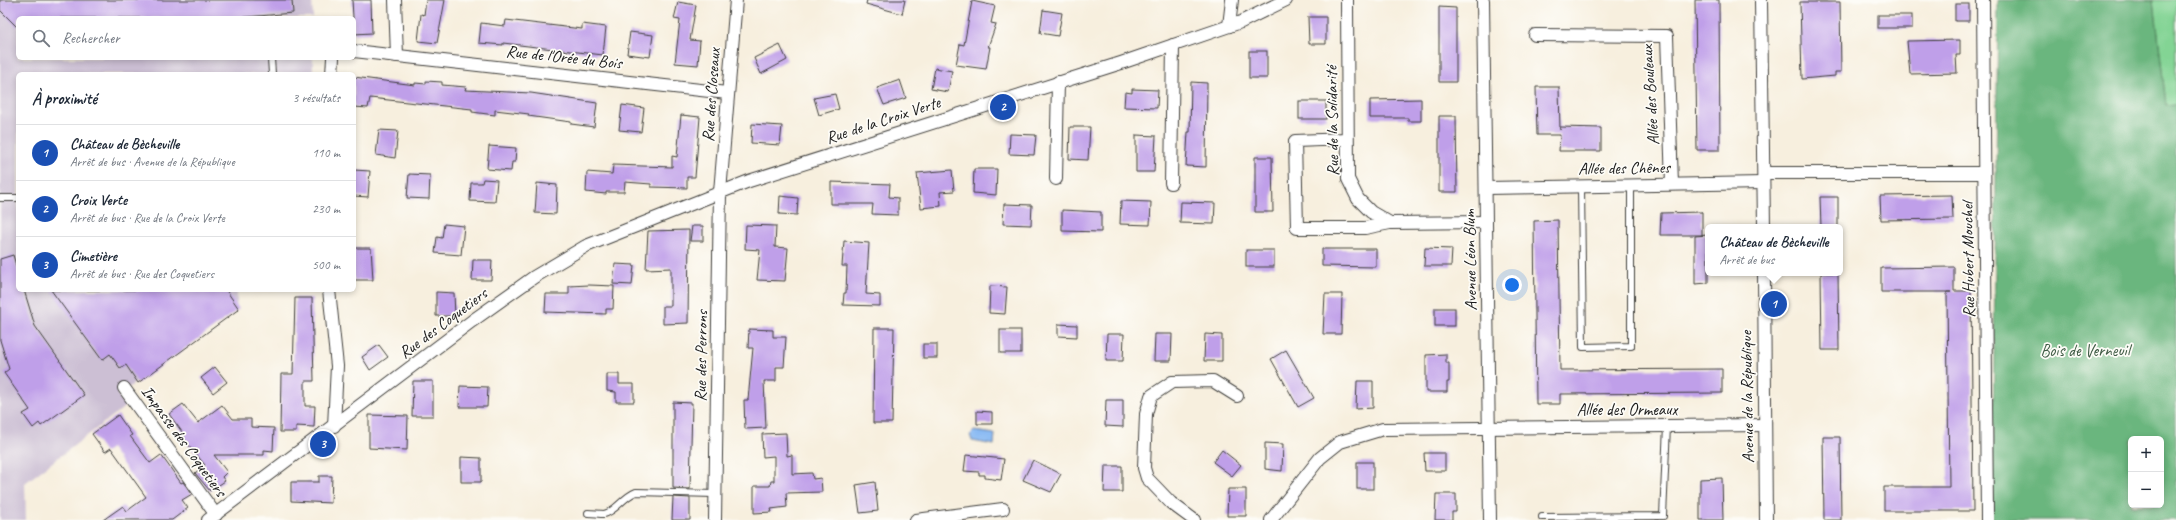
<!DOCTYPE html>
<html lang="fr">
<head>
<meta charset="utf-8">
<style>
	body { margin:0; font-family:Caveat,sans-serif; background:#f2f2f3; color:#1f2937 }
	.controls { position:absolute; right:12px; bottom:12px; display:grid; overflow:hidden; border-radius:6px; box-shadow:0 2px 6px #0003 }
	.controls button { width:36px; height:36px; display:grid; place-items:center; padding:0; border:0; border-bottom:1px solid #e0e1e3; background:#fff; color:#1f2937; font:20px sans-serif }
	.you { position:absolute; left:1512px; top:285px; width:14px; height:14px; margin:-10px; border:3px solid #fff; border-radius:50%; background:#1a73e8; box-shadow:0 0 0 6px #1a73e833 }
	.badge { display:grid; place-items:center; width:26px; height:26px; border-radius:50%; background:#1f6fb2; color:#fff; font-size:13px; font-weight:700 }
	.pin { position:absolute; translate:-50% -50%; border:2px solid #fff; box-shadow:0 1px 4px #0006 }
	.popup { position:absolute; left:1705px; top:224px; width:138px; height:52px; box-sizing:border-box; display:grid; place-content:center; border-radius:6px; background:#fff; filter:drop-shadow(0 1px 3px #0005); font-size:13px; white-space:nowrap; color:#747a83 }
	.popup b { font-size:15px; color:#1f2937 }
	.popup::after { content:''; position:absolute; left:50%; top:100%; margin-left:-8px; border:8px solid transparent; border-top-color:#fff }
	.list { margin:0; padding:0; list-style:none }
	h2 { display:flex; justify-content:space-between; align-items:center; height:52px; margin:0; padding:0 16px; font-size:17px }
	h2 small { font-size:13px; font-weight:400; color:#747a83 }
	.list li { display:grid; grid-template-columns:26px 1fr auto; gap:12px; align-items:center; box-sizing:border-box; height:56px; padding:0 16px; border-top:1px solid #e0e1e3 }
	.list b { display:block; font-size:15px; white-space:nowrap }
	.list p { margin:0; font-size:13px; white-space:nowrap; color:#747a83 }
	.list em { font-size:13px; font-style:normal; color:#747a83 }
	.icon { flex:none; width:22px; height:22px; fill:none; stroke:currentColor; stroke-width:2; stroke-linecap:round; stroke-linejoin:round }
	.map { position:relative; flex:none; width:2176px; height:520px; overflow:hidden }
	.search { position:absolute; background:#fff; box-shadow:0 2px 6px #0003; left:16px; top:16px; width:340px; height:44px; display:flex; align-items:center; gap:10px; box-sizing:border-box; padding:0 14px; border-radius:6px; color:#747a83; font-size:15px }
	.panel { position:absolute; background:#fff; box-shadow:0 2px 6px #0003; left:16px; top:72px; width:340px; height:220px; border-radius:6px }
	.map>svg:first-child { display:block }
	.industrial { fill:#ccbfd4 }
	.green { fill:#83d494; stroke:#507858 }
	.forest { fill:#6ab67e; stroke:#43694d; fill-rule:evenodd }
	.water { fill:#86b8f3; stroke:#516a88 }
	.building { fill:#bf9fe9 }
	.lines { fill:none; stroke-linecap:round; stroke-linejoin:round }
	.service-casing { stroke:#3d3c39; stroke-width:8 }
	.minor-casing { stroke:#3d3c39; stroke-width:14 }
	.service { stroke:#fff; stroke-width:6 }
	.minor { stroke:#fff; stroke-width:12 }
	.labels { text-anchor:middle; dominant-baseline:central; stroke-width:3.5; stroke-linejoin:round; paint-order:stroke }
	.street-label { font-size:17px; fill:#1c1c1c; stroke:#fdfcf7 }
	.park-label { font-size:17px; fill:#405c46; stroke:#fdfcf7 }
</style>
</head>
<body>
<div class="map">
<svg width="2176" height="520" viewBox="0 0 2176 520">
	<rect width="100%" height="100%" fill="#fdfcf7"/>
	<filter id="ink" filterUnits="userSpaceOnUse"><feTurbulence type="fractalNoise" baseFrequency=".025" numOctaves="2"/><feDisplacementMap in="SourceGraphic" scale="8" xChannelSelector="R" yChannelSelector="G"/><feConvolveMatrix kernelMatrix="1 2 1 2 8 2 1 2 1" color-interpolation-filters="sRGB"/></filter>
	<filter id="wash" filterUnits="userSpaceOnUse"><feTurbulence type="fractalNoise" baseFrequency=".012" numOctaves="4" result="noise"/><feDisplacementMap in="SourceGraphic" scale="16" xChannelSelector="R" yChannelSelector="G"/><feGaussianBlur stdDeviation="0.9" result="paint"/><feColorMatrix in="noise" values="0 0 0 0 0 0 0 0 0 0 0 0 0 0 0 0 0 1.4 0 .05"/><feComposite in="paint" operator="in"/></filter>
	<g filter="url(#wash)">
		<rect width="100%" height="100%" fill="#f7efde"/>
		<path class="industrial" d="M0,0H312L313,18H18V58H313V74H18V290H237V303L131,386L117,394L126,406L25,483L26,520H0Z"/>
		<path class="green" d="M2154,0H2176V104L2166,105Z"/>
		<path class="forest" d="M1998,0H2154L2166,105L2176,104V520H1992ZM2131,439H2161V505H2131Z"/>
		<path class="water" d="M974,431L995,434L994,445L972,441L970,435Z"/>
		<g id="blocks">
			<g class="building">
				<path d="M0,0H292L293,13L235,18H18V28L0,10Z"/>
				<path d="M352,0H371L372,33L354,34Z"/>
				<path d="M426,0H445L437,43L418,41L421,14L424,15Z"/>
				<path d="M867,0H905L902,14L866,4Z"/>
				<path d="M1695,0H1719L1720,150H1697Z"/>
				<path d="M972,1L995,6L991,23L996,24L988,47H990L986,69L956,65L960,44L964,45Z"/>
				<path d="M678,2L696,5L690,40L700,41L698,65L675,63L680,20L674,19Z"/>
				<path d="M1800,2H1840L1841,72H1835V76L1802,79Z"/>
				<rect x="1955" y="4" width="14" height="17"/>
				<path d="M1439,7L1456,8V82H1439Z"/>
				<path d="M1043,10L1062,13L1058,36L1040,33Z"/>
				<rect x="1878" y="15" width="34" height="13"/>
				<path d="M1308,17H1326V44H1309Z"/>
				<path d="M506,20L582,29V24L606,27L603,55L503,43V45L479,43L481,23L505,26Z"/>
				<path d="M630,32L653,35L650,57L627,54Z"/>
				<path d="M1960,40V55H1956L1957,73L1910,74L1907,41Z"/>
				<path d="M780,45L787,60L761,74L754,58Z"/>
				<rect x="1249" y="51" width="18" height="27"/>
				<path d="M935,68L952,71L948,92L931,89Z"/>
				<path d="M354,77L415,85V83L426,84V81L442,82V85L466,87L465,90L531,93L597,103L594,127L571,124V122L528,116L529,114L495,110V115L472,112V109L370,98L368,108L354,107Z"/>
				<path d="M900,80L906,98L884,105L877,88Z"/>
				<path d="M1191,82L1207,83L1206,167L1186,166L1188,132H1190Z"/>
				<path d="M1536,87H1559L1560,130V127L1601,128V151H1559L1560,135H1537Z"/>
				<path d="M1132,89L1158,90L1157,108L1124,107L1125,92L1132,93Z"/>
				<path d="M835,94L839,109L819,115L814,98Z"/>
				<path d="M1421,99V121H1408V118H1370V100Z"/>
				<rect x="1299" y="101" width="27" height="18"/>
				<path d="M622,105L644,108L641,132L619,130Z"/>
				<path d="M681,115L700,117L695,177H687V188L651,187V184L625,182L624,192H606V194L586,192L587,172L612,174L613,165L672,167V156L677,157Z"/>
				<path d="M1439,116H1456L1457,192H1439Z"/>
				<path d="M752,124L782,126L780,145L751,143Z"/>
				<path d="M1070,127H1090L1088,160L1069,159Z"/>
				<path d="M379,130L398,131L395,158L376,155Z"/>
				<path d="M1010,134L1036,135L1034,155L1009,154Z"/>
				<path d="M1136,135L1156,136L1154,172H1136Z"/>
				<path d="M489,146L516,148L515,162H512L511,171L487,169Z"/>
				<path d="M1255,157H1272L1273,212H1255Z"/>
				<path d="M974,169H997L996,195L973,193Z"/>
				<path d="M354,170L370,171L368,197L354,196Z"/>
				<path d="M952,170L954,191L940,192L941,206L921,208L917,173Z"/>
				<path d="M409,174L430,175L429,199L407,198Z"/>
				<path d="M483,179L497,180L495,202L470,201L471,183H482Z"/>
				<path d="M831,182L890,184L889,197L898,198V215L872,214L873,204H831Z"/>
				<path d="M537,183L557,185L556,214L535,213Z"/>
				<path d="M1952,195L1953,219L1881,220L1880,196Z"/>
				<path d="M780,196L798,198L797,215L779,214Z"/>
				<path d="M1820,197H1838V227H1821Z"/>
				<path d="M1121,201L1151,202L1150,225L1120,224Z"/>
				<path d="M1181,202L1215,203L1214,224L1180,223Z"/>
				<path d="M1004,204L1032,205L1031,225L1003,224Z"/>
				<path d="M1062,210L1101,212V232L1062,231Z"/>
				<path d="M1702,212V235H1660L1661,213Z"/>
				<path d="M1558,220L1560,370L1722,369V393L1560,394V404H1536L1534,221Z"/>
				<path d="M444,224L464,226L461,255L435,253L437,237L442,238Z"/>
				<path d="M746,225L776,226L775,247L788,248L785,281L757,280L760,250L745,249Z"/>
				<path d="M692,226H703V241H690Z"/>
				<path d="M689,230L688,323L663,324V306H671V268L646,269L648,231Z"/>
				<path d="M1708,235V283L1695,284V236Z"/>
				<path d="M844,241L869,243L866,294L880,295V306L843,305L844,293H846L847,266H842Z"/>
				<path d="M354,248H371L373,280H354Z"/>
				<path d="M1425,248L1452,249L1451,266H1424Z"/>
				<path d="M1322,249H1376V267L1322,266Z"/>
				<rect x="1246" y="250" width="28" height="17"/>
				<path d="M13,255L18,272V290H24L35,326L84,395L41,426L39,423L33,428L23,414L30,410L4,373L9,369L0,340V259Z"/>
				<path d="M473,260H492L491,280H472Z"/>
				<path d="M615,264L634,265L632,285L613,284Z"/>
				<path d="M1954,267V291H1971L1973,511H1884V487H1949L1947,292H1951H1881V268Z"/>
				<path d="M1821,273H1838L1839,350H1822Z"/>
				<path d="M589,285L614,286L613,309H606V314L545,312L546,294H569V286Z"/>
				<path d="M990,286L1007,287L1005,314L989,313Z"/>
				<path d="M51,290H226L239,309L138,383L126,365L120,368L110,354L102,360Z"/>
				<path d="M436,292L454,293L455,316H436Z"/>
				<path d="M1325,294H1342L1341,334H1323Z"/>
				<path d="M295,298H312L314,381H305V406H315L314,427L296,426V432H280L281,374H293Z"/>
				<rect x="1435" y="308" width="20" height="18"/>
				<path d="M1058,324L1077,325V337L1058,336Z"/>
				<path d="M874,328H894L892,423H873Z"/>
				<path d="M749,329L773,330V337H786L784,367H776V381H764L766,428L745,429L744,400H748L753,348H748Z"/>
				<rect x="1000" y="330" width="21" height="23"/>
				<path d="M1107,334H1124L1123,361H1106Z"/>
				<path d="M1155,334H1172L1171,361H1154Z"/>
				<path d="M1205,334L1222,335V361H1204Z"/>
				<rect x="923" y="344" width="14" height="14"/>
				<path d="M379,345L388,357L370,370L362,357Z"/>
				<path d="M1286,350L1314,398L1298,407L1271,359Z"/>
				<path d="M1446,354V363H1449V382H1447V392H1426V355Z"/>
				<path d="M215,367L227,382L213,393L201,378Z"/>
				<path d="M607,374H619V384H634V402H616V392L607,391Z"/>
				<path d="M413,381H433V416H412Z"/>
				<path d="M1357,381H1373V408L1356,409Z"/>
				<path d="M460,386L488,387L487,407H459Z"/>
				<path d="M1106,400H1123V427L1105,426Z"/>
				<path d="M673,402L692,403L690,489L673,488Z"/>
				<path d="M183,404L198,423L222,405L233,419H251V427L274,428L273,451L264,450V455H214L227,472L222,477L225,481L210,491L195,473L205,465L183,438L185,436L169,414Z"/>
				<path d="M977,411L992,412V424H977Z"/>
				<path d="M118,415L132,435L130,436L150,463L161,455L181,483L183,482L192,494L182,500L188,508L172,520H103L123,506L127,511L146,497L111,448L105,452L92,434Z"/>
				<path d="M369,415L408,416L407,450L369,448Z"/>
				<path d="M786,433L787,456L792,455V474L812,473L813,479L821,478L822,492L786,493L787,507L771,509L772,512L754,513V486H770L771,481H774V456L763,457L762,434Z"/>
				<path d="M1823,437H1840L1841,520H1824Z"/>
				<path d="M1265,443L1283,444L1282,471L1265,469Z"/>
				<path d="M1222,450L1241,465L1232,476L1213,462Z"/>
				<path d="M1424,453H1445V471H1425Z"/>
				<path d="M966,455L1004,459L1001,480L985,478V475H979V472L964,471Z"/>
				<path d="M461,457L481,458V482H461Z"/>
				<path d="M1033,460L1061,474L1051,492L1023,480Z"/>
				<rect x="1357" y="462" width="16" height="27"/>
				<path d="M1105,466H1122V492H1104Z"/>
				<path d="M319,476H332L331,503L291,501V482H319Z"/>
				<path d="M1722,478L1723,520H1700V479Z"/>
				<path d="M875,482L878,511L860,513L856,485Z"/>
				<path d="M1228,489H1246V516H1227Z"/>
				<path d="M1436,494H1456V512H1452V520H1435Z"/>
				<path d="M673,497L690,498V520H672Z"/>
			</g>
		</g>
	</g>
	<g filter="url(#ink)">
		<use href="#blocks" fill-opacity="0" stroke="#3d3c39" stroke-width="1"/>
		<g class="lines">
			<g class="service-casing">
				<g id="service">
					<path d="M271,58L272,74"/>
					<path d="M1581,186L1583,347L1631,346V185"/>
					<path d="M0,198H18"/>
					<path d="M588,513C593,513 599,514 604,514C615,512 623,497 636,492L715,494"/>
					<path d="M1542,517L1663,516L1667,426"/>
				</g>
			</g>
			<g class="minor-casing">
				<g id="minor">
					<path d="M395,0L397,56"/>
					<path d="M1347,0L1348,179L1358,199L1371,212L1390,223L1486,222"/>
					<path d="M1483,0L1490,520"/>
					<path d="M1761,0L1764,227"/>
					<path d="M1983,0L1987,520"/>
					<path d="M1229,26L1232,0"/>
					<path d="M1535,35L1667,36L1672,184"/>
					<path d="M354,51L727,93"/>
					<path d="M332,74L333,58"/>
					<path d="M1347,139L1295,141L1297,228H1365L1390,223"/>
					<path d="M1764,173H1984"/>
					<path d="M1056,179L1058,82"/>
					<path d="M1171,183L1173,45"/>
					<path d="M1486,188L1763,183"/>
					<path d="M1764,273L1766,520"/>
					<path d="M329,290L337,366L334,426"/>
					<path d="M124,388L216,515"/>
					<path d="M208,520L472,321L534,277L586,246L749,181L1121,63L1241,22L1286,0"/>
					<path d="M715,520L720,192L736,0"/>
					<path d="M916,520L1003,509"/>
					<path d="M1194,520L1171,503L1147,478L1144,468L1146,414L1151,396L1172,382L1213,381L1237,396"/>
					<path d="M1271,520L1320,458L1340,442L1383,429L1765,425"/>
				</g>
			</g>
			<use href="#service" class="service"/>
			<use href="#minor" class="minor"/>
		</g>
	</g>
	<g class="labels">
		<g class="street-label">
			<text transform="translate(564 57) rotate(6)">Rue de l'Orée du Bois</text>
			<text transform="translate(711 95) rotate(-86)">Rue des Closeaux</text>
			<text transform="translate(1650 95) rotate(-94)">Allée des Bouleaux</text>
			<text transform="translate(883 120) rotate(-18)">Rue de la Croix Verte</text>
			<text transform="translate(1332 121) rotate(-91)">Rue de la Solidarité</text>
			<text transform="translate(1624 168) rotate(-1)">Allée des Chênes</text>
			<text transform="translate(1470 260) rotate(-91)">Avenue Léon Blum</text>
			<text transform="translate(1968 260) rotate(-91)">Rue Hubert Mouchel</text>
			<text transform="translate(443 323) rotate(-37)">Rue des Coquetiers</text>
			<text transform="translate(701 356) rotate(-89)">Rue des Perrons</text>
			<text transform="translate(1747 397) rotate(-91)">Avenue de la République</text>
			<text x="1627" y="409">Allée des Ormeaux</text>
			<text transform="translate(184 441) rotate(54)">Impasse des Coquetiers</text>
		</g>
		<g class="park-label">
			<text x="2085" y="350">Bois de Verneuil</text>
		</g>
	</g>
</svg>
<div class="controls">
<button>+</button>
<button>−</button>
</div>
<div class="you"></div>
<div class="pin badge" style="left:1774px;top:304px;background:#1a4fb4">1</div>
<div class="popup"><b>Château de Bècheville</b>Arrêt de bus</div>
<div class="pin badge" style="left:1003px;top:107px;background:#1a4fb4">2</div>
<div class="pin badge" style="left:323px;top:444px;background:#1a4fb4">3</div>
<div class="search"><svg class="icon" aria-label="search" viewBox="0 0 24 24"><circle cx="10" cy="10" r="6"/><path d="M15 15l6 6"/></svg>Rechercher</div>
<section class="panel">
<h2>À proximité<small>3 résultats</small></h2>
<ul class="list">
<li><span class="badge" style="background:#1a4fb4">1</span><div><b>Château de Bècheville</b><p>Arrêt de bus · Avenue de la République</p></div><em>110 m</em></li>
<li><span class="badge" style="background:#1a4fb4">2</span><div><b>Croix Verte</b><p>Arrêt de bus · Rue de la Croix Verte</p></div><em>230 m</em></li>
<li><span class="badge" style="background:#1a4fb4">3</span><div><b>Cimetière</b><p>Arrêt de bus · Rue des Coquetiers</p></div><em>500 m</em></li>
</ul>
</section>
</div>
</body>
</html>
